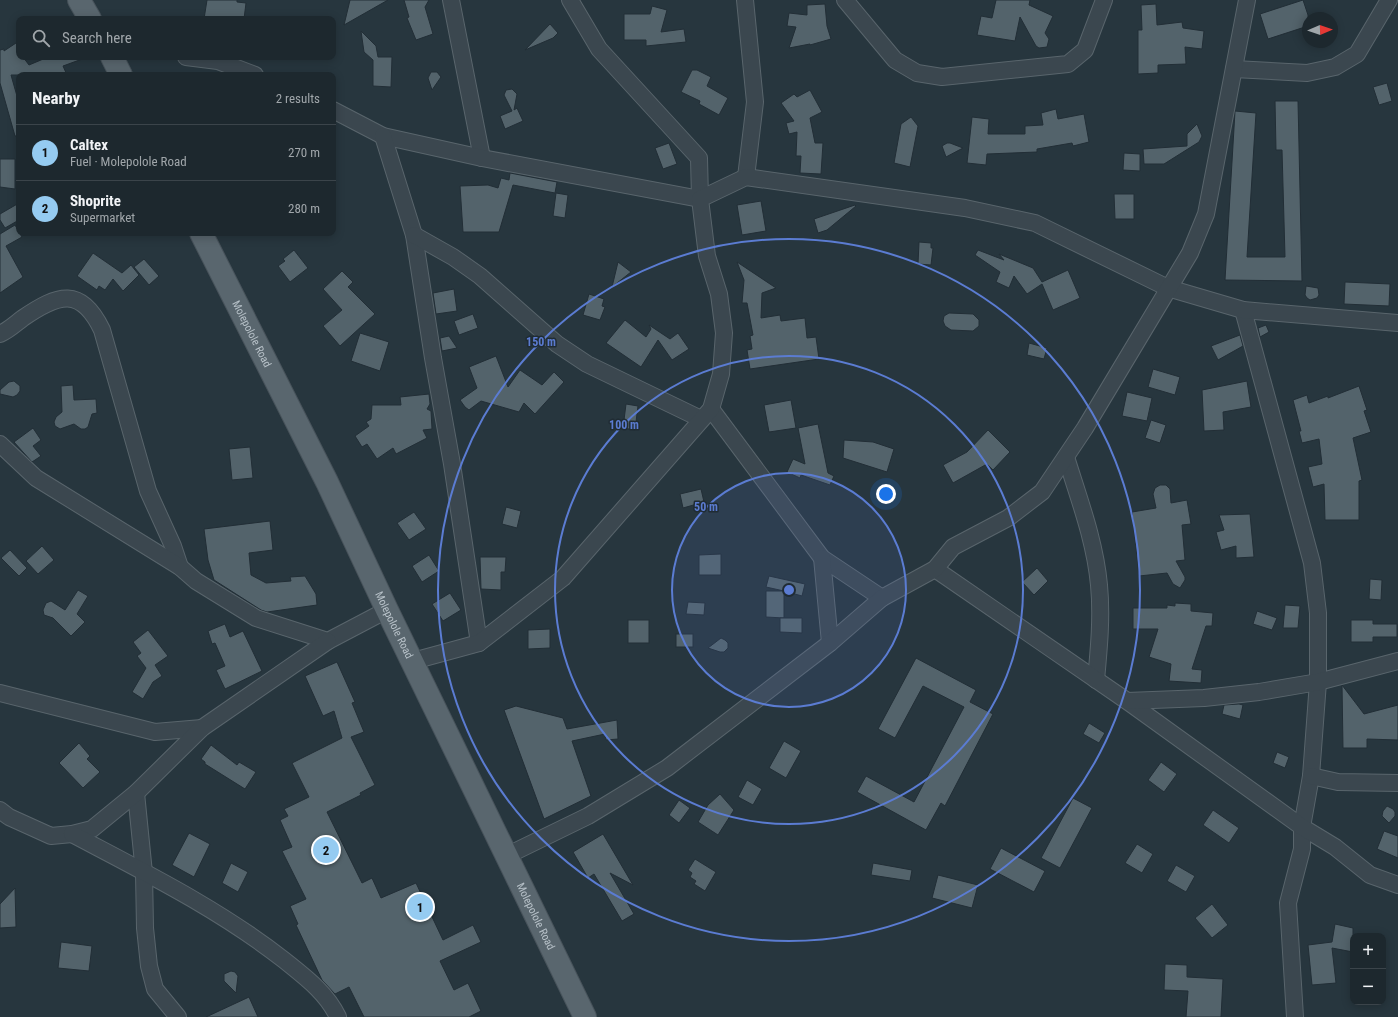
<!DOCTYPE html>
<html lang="en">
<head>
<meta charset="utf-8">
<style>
	body { margin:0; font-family:"Roboto Condensed",sans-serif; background:#2a343a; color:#f1f3f6 }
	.controls { position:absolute; right:12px; bottom:12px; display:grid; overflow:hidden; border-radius:8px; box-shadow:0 2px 10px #0003 }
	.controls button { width:36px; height:36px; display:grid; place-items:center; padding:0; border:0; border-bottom:1px solid #3b444a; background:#1d282e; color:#f1f3f6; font:20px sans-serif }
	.compass { position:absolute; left:1302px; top:12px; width:36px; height:36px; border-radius:50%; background:#1d282e; box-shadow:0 2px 10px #0003; rotate:88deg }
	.you { position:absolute; left:886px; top:494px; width:14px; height:14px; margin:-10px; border:3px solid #fff; border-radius:50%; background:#1a73e8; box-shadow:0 0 0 6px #1a73e833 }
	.badge { display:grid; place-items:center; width:26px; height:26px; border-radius:50%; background:#95cbf1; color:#111; font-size:13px; font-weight:700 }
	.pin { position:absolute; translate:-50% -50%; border:2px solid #fff; box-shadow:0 1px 4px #0006 }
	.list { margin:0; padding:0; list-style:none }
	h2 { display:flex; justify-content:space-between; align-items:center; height:52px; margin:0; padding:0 16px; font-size:17px }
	h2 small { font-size:13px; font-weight:400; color:#a0a6aa }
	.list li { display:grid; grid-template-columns:26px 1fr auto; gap:12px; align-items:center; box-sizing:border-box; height:56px; padding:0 16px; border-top:1px solid #3b444a }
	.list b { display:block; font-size:15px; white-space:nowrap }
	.list p { margin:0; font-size:13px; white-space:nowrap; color:#a0a6aa }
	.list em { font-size:13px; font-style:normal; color:#a0a6aa }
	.icon { flex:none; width:22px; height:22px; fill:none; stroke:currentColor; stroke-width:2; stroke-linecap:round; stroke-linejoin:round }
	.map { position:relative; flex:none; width:1398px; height:1017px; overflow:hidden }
	.search { position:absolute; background:#1d282e; box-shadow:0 2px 10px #0003; left:16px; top:16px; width:320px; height:44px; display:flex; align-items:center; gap:10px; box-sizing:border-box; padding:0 14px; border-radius:8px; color:#a0a6aa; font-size:15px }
	.panel { position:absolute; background:#1d282e; box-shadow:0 2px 10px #0003; left:16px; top:72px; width:320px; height:164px; border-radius:8px }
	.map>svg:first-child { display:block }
	.building { fill:#53636b; stroke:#222e36 }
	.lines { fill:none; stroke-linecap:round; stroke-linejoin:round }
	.street-casing { stroke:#59656c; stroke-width:18 }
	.primary-casing { stroke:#48535b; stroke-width:24 }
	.street { stroke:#3b474f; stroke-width:16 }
	.primary { stroke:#59666e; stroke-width:22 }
	.ring { fill:none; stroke:#5b7cd2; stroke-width:2 }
	.labels { text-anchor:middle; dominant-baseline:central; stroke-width:3; stroke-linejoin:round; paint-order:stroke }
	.street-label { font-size:11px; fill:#b8c2c9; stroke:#202c34 }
	.centre { fill:#5b7cd2; stroke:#202c34; stroke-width:2 }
	.ring-label { font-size:12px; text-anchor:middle; font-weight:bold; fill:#5b7cd2; stroke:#202c34; stroke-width:3; stroke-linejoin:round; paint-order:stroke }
</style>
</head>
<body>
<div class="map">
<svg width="1398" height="1017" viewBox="0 0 1398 1017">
	<rect width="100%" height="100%" fill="#27363e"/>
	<g class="building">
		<path d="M207,0H237V2L246,3L244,19H204Z"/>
		<path d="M350,0H388L344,25Z"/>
		<path d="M404,0H429L425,7L433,34L416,40L407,18L409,17Z"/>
		<path d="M996,0H1030L1029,5L1053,16L1045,33L1049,39L1047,47L1039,48L1036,46L1020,17L1015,41L977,35L981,16L992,18Z"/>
		<path d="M1303,0L1308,15V26L1268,39L1260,14Z"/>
		<path d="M825,4L827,26L831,39L810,45V44L789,48L796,27L787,26L789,13L807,15V5Z"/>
		<path d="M1156,4L1157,25L1182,22L1183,28L1204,31L1202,49L1185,47L1186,64L1158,65V73L1138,74V30H1142L1141,5Z"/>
		<path d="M652,6L667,10L661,32L684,29L686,42L646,46V40H624V14H650Z"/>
		<path d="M550,24L558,33L553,38L525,50Z"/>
		<path d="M361,31L376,46L378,57H392L391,87L373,86V60L364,52Z"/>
		<path d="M19,41V57H23L29,65L48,57L85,58L63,66L67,75H11L19,103V136H15L0,83V50L4,49V51Z"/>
		<path d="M692,70H697L711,77L707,86L728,98L719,115L699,104L700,101L681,92Z"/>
		<path d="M431,72H437L441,77L432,90L428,78Z"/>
		<path d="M1387,83L1392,101L1379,105L1373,87Z"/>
		<path d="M512,89L517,94L514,110L517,108L523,121L505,129L500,116L512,111L504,95L506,90Z"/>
		<path d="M810,90L822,112L810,118L815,143H823L821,174L800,173L801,156H796L797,132L789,134L786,123L794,121L781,103L794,94L797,97Z"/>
		<path d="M1275,101H1298L1302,281L1225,280L1235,111L1256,113L1247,257H1285L1282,150H1276Z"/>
		<path d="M1056,109L1058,119L1084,114L1089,142L1073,146L1072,143L1037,149V152L987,154L986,165L967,163L972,117L989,119L988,134H1025V126L1043,125L1041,113Z"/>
		<path d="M911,117L918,126L910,167L894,163L901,124Z"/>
		<path d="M1197,124L1202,136L1199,142L1164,164H1144L1143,149L1187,146V134Z"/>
		<path d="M669,143L677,164L663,169L655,148Z"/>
		<path d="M947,143H950L963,148L946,157L942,146Z"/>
		<path d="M1124,153L1140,154V171L1123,170Z"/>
		<path d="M0,159H15V189L0,187Z"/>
		<path d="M510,173L557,182L555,193L513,185L499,232H463L460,186L488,185L498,188L501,178L509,180Z"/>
		<path d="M556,193L568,195L565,218L553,216Z"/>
		<path d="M1114,194H1134V219H1115Z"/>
		<path d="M761,201L766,231L742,235L737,205Z"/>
		<path d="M19,203V220L5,228L0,220V214Z"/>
		<path d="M855,205L856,206L827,230L818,233L814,219Z"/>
		<path d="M15,225L22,237L6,246L23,277L0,293V234Z"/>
		<path d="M919,242L931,243V248H933L931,265L918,264Z"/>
		<path d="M294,250L308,268L290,282L278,266L285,261L283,259Z"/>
		<path d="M978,250L1004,260L999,254L1033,268L1042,282L1068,270L1080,298L1053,310L1042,284L1027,294L1014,276L1009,288L996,282L1000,272L975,255Z"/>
		<path d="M93,253L122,273L131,265L139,275L123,291L113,279L105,290L99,286L97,290L77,276Z"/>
		<path d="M144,259L159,276L149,285L134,267Z"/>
		<path d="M618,262L631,272L612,287Z"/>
		<path d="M737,262L776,288L762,293L761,318L780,315L781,321L805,318L807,338L816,337L819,359L750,369L747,350L752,349L750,336L753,335L747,303H742L744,280Z"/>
		<path d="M342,271L353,282L348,287L375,314L340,346L323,326L342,310L323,289Z"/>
		<path d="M1345,282L1390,284L1389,306L1344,304Z"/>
		<path d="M1306,286L1318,288L1319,295L1317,298L1310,300L1307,298L1305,295Z"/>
		<path d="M454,289L457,311L436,314L433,293Z"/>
		<path d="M589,294L604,299L602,306L605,307L600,320L583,315Z"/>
		<path d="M949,313L973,314L979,320V326L973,331L951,330L945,326L943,321L944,316Z"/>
		<path d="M473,314L478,328L459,335L454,321Z"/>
		<path d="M625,320L646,337L651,329L649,325L670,339L678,333L689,349L672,360L658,340L641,367L606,343Z"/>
		<path d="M1266,325L1269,332L1260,337L1258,328Z"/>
		<path d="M360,333L389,342L380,371L351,361Z"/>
		<path d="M1240,335L1243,346L1218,360L1211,346Z"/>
		<path d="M449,336L457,348L442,351L440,338Z"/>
		<path d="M1029,343L1047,348L1044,359L1027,355Z"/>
		<path d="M496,356L508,387L520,370L542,385L554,372L564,382L535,414L524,403L519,412L481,401L469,410L465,407L460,400L477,388L469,367Z"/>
		<path d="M1153,369L1180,377L1175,395L1148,387Z"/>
		<path d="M14,381L20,386V391L17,395L13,397L0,394V390L9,382Z"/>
		<path d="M1247,381L1251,407L1223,412L1224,430L1204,431L1202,390Z"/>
		<path d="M73,385L74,400L96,399L97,413L92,414L88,427L85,429H81L74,424L60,429L55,426L54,422L56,417L62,412L61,386Z"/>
		<path d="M1359,386L1367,410L1364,411L1371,432L1353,438L1362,480L1359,481V520H1325L1324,484L1313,487L1308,467L1322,464L1319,439L1302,443L1299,431H1301L1293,400L1307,395L1309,403L1328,396V398Z"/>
		<path d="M1127,392L1152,398L1147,421L1122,416Z"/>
		<path d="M429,394L430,404L427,409L431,411L432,429L423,430L427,438L396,454L393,448L377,459L367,444L362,447L355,436L369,426L366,422L371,419L372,405H401L400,397Z"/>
		<path d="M791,400L796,428L769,432L764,405Z"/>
		<path d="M626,404L638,406L635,430L623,428Z"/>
		<path d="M1151,420L1166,425L1160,443L1145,438Z"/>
		<path d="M818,424L828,473L834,476L830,485L801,475L800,478L787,472L793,459L805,464L798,428Z"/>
		<path d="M33,428L41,440L33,446L41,456L32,462L14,442Z"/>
		<path d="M988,430L1010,452L993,470L987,464L953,483L943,465L967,452Z"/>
		<path d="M844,440L873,442L894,449L887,472L843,458Z"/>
		<path d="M250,447L253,478L232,480L229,449Z"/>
		<path d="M1160,485H1166L1170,489L1171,503L1187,500L1191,524L1182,525L1185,560L1176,561L1185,577V580L1180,588L1173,584L1167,573L1139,576L1132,512L1156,508L1153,494L1155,488Z"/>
		<path d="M701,489L704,502L683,508L680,494Z"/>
		<path d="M506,507L521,511L517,528L502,524Z"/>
		<path d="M414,512L426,529L409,540L397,523Z"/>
		<path d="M1250,514L1254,557L1236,558V546L1221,550L1216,532L1224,530L1219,515Z"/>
		<path d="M270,521L273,550L249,553L251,575L266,583L291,581L290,577L305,576L316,594L317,605L267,612L261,610L214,580L208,560L204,529Z"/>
		<path d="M42,546L54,560L38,574L26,561Z"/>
		<path d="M10,550L27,568L19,576L1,558Z"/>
		<path d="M721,554V575H699V555Z"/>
		<path d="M429,555L439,571L422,582L412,566Z"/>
		<path d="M480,557H506L505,572H501V590L481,589Z"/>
		<path d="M1037,568L1048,581L1034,595L1022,582Z"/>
		<path d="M769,576L805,584L802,596L784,591V618L766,617V591H784L766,587Z"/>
		<path d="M1370,579L1382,580L1381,600L1369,599Z"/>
		<path d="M78,590L88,596L77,614L85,622L71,636L53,618L44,615L43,610L46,603L51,601L65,610Z"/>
		<path d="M450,593L461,610L443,621L432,604Z"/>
		<path d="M688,602L705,603L704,615L686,614Z"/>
		<path d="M1175,603L1191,604V611L1213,613L1212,626H1206L1192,669L1202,670L1201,683L1169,681L1171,664L1149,657L1158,629H1133V608H1167V605L1175,606Z"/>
		<path d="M1285,605L1300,606L1298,628H1283Z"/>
		<path d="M1257,611L1277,618L1272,630L1253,624Z"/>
		<path d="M780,618H802V633L780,632Z"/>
		<rect x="628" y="620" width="21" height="23"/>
		<path d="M1351,620H1373V624H1397V637H1373V642H1351Z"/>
		<path d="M225,624L230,637L243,631L262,671L225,689L216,670L225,666L215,643L212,644L208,631Z"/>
		<path d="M550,629V648L528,649V630Z"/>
		<path d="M148,630L168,656L155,665L162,676L153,682L143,699L132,692L146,668L137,656L141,653L133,642Z"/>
		<rect x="676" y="634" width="17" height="13"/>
		<path d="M721,638L725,640L728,643V648L724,652H720L708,648Z"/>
		<path d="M916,658L976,690L970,702L993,714L945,806L941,803L926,830L857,792L866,776L914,802L964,707L923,686L895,738L878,729Z"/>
		<path d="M337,662L355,702L352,703L364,732L351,737L375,785L360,793L361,795L327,812L362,883L372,878L381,898L416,883L443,940L473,925L481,942L440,961L454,990L468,983L481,1011L469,1017H364L349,987L335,994L322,980L296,925L298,924L290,906L306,899L282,851L292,847L280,820L288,816L284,809L309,797L292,763L342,738L334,711L323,716L305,676Z"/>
		<path d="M1342,685L1364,714L1398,705V740L1367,739V748H1343Z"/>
		<path d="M1239,704L1243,705L1240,719L1222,714L1224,705Z"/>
		<path d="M516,706L563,718L567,729L617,720L618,739L606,740L605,734L572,741L591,796L544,819L504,710Z"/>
		<path d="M1089,723L1105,733L1099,743L1083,734Z"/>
		<path d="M784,741L801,751L786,778L769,768Z"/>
		<path d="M79,743L90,756L87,759L100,772L83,788L59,763Z"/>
		<path d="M211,745L237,765L239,762L256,772L245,789L205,764V762L201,759Z"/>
		<path d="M1277,752L1289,757L1285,768L1273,763Z"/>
		<path d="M1161,762L1177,774L1164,792L1148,780Z"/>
		<path d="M747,780L762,789L753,805L738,797Z"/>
		<path d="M720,794L734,810L718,835L698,822L708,805Z"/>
		<path d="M1073,798L1092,808L1060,868L1041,858Z"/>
		<path d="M679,800L690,808L679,823L669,815Z"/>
		<path d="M1387,806L1393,809L1395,812V816L1389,823L1382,816L1383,811Z"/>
		<path d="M1213,810L1239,828L1229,843L1203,825Z"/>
		<path d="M1384,831L1398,836V858L1377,849Z"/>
		<path d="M189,833L210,844L194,877L172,865Z"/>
		<path d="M603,834L633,885L610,873L634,914L622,921L594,874L588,878L573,852Z"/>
		<path d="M1137,844L1153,854L1142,873L1125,863Z"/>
		<path d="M1001,848L1045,871L1034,892L990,869Z"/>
		<path d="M695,859L716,872L705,891L694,884L696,881L690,877L692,873L688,870Z"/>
		<path d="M231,863L248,872L238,892L222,883Z"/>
		<path d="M873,863L912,870L910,881L871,875Z"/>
		<path d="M1176,865L1195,876L1186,892L1167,881Z"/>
		<path d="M938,875L978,885L972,908L932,898Z"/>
		<path d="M15,888L16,927L0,928V904Z"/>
		<path d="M1212,904L1228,925L1212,938L1195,918Z"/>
		<path d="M1335,924L1353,928V952L1332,948L1336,983L1312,985L1308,945L1332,942Z"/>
		<path d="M61,942L92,946L89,971L58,968Z"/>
		<path d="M1165,964L1187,965V977L1223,979L1221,1017H1186L1188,991L1164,990Z"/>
		<path d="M231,971L235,972L238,976L236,993L224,981V974Z"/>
		<path d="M249,997L258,1017H206Z"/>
	</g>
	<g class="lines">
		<g class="street-casing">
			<g id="street">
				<path d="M451,0L482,158"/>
				<path d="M745,0L755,102L746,177"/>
				<path d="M845,0L895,60L917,73L942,77L1068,64L1085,50L1104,0"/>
				<path d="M186,57L218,61L255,75"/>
				<path d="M1234,69L1307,73L1335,67L1357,54L1389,0"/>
				<path d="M333,110L383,136L482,158L700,199L699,158L599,49L570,0"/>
				<path d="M383,136L414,235L433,358L452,464L479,643"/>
				<path d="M414,235L453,257L480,276L557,344L587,364L701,419"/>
				<path d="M1243,310L1312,563L1318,613V682L1311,776L1302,827V849L1288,903L1295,1017"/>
				<path d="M0,334C9,330 15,324 23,318C58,294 81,286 102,330L148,491L173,546L180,567"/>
				<path d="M711,409L822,558L882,598"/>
				<path d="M0,444L36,478L180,567L196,581L256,618L328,641L387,610"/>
				<path d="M1066,457C1079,499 1095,541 1099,585C1102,616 1099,648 1096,680"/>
				<path d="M822,558L830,643"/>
				<path d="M935,569L1127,701L1302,827L1335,847L1370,875L1398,885"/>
				<path d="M413,661L479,643L563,578L711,409L721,374L724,333L719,294L707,256L700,199L746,177L965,208L1035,223L1168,288L1243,310L1398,323"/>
				<path d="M0,693L155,732L202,728"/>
				<path d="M1127,701L1204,698L1259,692L1318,682L1398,661"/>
				<path d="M1311,776L1338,782L1398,783"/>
				<path d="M136,793L144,873L145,928L149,966L155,989L178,1017"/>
				<path d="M0,810L9,817L51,836L72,834L92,829L136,793L202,728L328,641"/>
				<path d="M72,834C144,872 219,909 284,960C305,977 326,992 338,1017"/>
				<path d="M506,856L588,816L667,768L830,643L882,598L935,569L953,547L1008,518L1042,492L1085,428L1190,253L1206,214L1247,0"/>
			</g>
		</g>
		<g class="primary-casing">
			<g id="primary">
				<path d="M79,0L90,19"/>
				<path d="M112,57L121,75"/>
				<path id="s1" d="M201,233L327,482L387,610L585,1017"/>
			</g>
		</g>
		<use href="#street" class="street"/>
		<use href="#primary" class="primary"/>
	</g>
	<circle cx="789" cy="590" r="117" fill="#5b7cd2" fill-opacity=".12"/>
	<g class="ring">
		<circle cx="789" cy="590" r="117"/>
		<circle cx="789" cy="590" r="234"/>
		<circle cx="789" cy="590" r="351"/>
	</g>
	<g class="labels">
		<g class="street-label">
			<text stroke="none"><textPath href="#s1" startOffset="113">Molepolole Road</textPath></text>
			<text stroke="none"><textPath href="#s1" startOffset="437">Molepolole Road</textPath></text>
			<text stroke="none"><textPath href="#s1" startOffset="761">Molepolole Road</textPath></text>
		</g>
	</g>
	<circle cx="789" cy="590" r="6" class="centre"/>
	<g class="ring-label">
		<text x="541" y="346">150 m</text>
		<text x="624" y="429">100 m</text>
		<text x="706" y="511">50 m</text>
	</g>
</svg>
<div class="controls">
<button>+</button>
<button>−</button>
</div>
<svg class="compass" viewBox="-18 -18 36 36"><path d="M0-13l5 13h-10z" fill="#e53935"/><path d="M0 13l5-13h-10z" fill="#a0a6aa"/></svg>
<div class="you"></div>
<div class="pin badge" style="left:420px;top:907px">1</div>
<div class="pin badge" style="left:326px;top:850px">2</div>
<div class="search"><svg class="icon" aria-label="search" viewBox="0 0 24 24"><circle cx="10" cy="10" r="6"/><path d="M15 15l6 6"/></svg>Search here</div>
<section class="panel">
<h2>Nearby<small>2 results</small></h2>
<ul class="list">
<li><span class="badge">1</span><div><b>Caltex</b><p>Fuel · Molepolole Road</p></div><em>270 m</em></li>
<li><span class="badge">2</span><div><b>Shoprite</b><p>Supermarket</p></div><em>280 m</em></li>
</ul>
</section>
</div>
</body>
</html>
